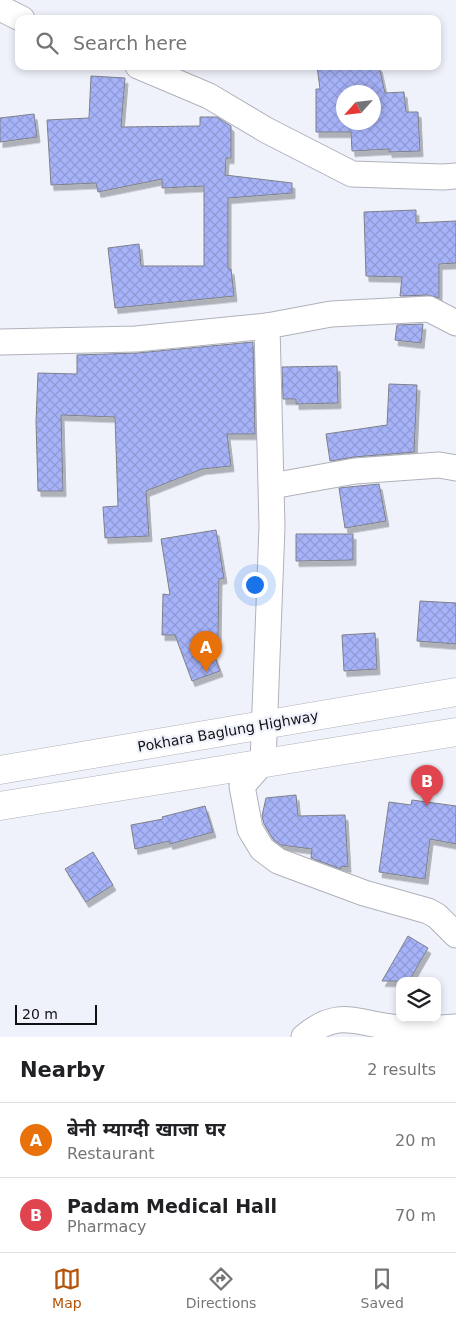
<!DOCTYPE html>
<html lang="en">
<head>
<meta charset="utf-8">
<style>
	body { margin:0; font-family:"DejaVu Sans","Noto Sans Devanagari",sans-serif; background:#f2f2f2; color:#202124 }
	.controls { position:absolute; right:15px; bottom:15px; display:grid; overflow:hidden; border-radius:10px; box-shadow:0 2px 8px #0003 }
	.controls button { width:45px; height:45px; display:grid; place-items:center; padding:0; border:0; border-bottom:1px solid #e0e0e0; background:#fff; color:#202124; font:25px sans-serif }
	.compass { position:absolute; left:336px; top:85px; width:45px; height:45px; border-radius:50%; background:#fff; box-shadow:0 2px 8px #0003; rotate:243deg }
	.scale { position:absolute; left:15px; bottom:12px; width:82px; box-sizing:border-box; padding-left:5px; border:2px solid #111114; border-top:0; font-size:14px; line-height:18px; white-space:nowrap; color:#111114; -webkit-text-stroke:4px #eff1fb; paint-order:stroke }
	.you { position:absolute; left:254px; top:584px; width:18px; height:18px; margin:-12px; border:4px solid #fff; border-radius:50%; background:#1a73e8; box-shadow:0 0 0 8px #1a73e833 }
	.badge { display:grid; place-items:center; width:32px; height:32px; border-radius:50%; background:#b45309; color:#fff; font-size:16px; font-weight:700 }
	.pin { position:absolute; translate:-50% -41px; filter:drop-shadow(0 1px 2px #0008) }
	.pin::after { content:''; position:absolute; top:26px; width:18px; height:15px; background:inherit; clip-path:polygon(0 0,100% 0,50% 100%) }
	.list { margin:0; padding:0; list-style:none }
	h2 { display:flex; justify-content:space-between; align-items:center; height:65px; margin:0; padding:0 20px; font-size:21px }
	h2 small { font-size:16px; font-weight:400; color:#757577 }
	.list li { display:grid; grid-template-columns:32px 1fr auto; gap:15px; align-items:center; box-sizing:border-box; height:75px; padding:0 20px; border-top:1px solid #e0e0e0 }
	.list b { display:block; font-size:19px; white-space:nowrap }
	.list p { margin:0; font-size:16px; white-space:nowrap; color:#757577 }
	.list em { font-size:16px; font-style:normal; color:#757577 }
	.icon { flex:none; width:28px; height:28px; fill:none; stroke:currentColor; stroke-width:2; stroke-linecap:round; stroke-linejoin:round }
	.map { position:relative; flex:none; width:456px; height:1037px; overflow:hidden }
	.search { position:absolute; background:#fff; box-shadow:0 2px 8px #0003; left:15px; right:15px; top:15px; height:55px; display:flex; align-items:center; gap:12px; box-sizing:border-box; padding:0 18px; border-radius:10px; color:#757577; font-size:19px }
	.sheet { height:215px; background:#fff }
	nav { display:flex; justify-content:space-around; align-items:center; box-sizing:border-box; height:70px; border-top:1px solid #e0e0e0; background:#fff; font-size:14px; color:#757577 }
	nav a { display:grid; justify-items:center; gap:2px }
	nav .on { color:#b45309 }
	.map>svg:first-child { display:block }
	.building { fill:url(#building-cross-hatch); stroke:#7e8088; fill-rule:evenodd; filter:url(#shadow) }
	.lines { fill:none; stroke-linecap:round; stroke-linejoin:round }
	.minor-casing { stroke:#b0b2bb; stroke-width:27 }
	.trunk-casing { stroke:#b0b2bb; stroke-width:29 }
	.minor { stroke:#fff; stroke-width:25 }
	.trunk { stroke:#fff; stroke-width:28 }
	.labels { text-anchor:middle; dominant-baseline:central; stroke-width:4.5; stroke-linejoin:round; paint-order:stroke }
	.street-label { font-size:14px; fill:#111114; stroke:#eff1fb }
</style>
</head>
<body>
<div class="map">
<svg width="456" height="1037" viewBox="0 0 456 1037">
	<defs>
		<pattern id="building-cross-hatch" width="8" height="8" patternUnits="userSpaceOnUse" patternTransform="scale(1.25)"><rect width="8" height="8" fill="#a7b3f9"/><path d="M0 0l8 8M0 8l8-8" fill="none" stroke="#8f99d5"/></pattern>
		<filter id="shadow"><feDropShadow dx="3" dy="5.5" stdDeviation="0" flood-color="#0004"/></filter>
	</defs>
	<rect width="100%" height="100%" fill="#eff1fb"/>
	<g class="building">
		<path d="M317,66H379L385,93L404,92L406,112H418L420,151L389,152V149L352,151L351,132H316V89H320ZM344,92H374V122H344Z"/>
		<path d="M91,76L125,78L121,127L200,126V117H217L231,126V158H226L225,175L292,183V193L228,198V269H231L234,296L115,308L108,248L139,244L141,266H204V186L162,188V179L98,192L96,183L51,185L47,120L89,118Z"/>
		<path d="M34,114L37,137L0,142V118Z"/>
		<path d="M416,210V223L456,221V263L439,264V298L428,295L400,296L402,277L366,276L364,212Z"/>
		<path d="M423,324L421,343L395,340L397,325Z"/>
		<path d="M253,342L255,434H227L231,466L202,469L146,491L149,536L105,538L103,507L118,506L115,417L61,415L63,491H38L36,422L38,373L77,374V355L137,353Z"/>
		<path d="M337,366L338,403L296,404V399H283L282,367Z"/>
		<path d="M389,384L417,385L414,452L354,457L330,461L326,434L387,425Z"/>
		<path d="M379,484L386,521L345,528L339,488Z"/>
		<path d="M216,530L224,578L219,579L218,636H207L220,671L192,681L175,635H162L163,594L170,595L161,539Z"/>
		<path d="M296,534H353V560L296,561Z"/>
		<path d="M420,601L456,603V644L417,641Z"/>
		<path d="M375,633L377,669L344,671L342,635Z"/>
		<path d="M296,795L298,816L345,815L348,867L341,866V869L311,858L312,849L281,845L273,839L264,824L262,816L266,798Z"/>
		<path d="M412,800L456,806V844L430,839L425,879L379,872L389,802L411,805Z"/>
		<path d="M205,806L213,832L170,844L169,841L135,849L131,825L163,819L162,817Z"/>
		<path d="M93,852L113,885L86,902L65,869Z"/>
		<path d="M408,936L428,948L409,981H382Z"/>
	</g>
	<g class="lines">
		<g class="minor-casing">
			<g id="minor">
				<path d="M0,8L22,19"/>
				<path d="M138,66L209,96L266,130L352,174L443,177L456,176"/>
				<path d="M456,323L429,309L331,314L267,326L272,527L263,762L242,786L250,829L262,849L278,861L364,893L428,911L437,916L456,935"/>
				<path d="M0,342L136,339L267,326"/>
				<path d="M272,486L355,471L439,465L456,468"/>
				<path d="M304,1037C337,1009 354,1022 391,1027C412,1029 435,1029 456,1027"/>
			</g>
		</g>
		<g class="trunk-casing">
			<g id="trunk">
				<path d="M0,770L456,692"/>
				<path d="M0,806L456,732"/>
			</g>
		</g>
		<use href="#minor" class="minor"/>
		<use href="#trunk" class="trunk"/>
	</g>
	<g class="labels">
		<g class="street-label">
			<text transform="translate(228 731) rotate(-10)">Pokhara Baglung Highway</text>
		</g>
	</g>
</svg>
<div class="controls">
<button><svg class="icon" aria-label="layers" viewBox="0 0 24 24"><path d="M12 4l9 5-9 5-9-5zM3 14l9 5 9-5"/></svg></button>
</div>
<svg class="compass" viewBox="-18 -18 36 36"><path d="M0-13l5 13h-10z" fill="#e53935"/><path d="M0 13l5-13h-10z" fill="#757577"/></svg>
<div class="scale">20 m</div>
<div class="you"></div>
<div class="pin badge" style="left:206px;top:672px;background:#e8710a">A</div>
<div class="pin badge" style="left:427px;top:806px;background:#e0444e">B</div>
<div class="search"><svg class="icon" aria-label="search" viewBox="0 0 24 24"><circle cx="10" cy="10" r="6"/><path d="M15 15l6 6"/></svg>Search here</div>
</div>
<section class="sheet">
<h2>Nearby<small>2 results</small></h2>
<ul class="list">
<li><span class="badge" style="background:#e8710a">A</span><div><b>बेनी म्याग्दी खाजा घर</b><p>Restaurant</p></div><em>20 m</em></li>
<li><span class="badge" style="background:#e0444e">B</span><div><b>Padam Medical Hall</b><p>Pharmacy</p></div><em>70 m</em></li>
</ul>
</section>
<nav>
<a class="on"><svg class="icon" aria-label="map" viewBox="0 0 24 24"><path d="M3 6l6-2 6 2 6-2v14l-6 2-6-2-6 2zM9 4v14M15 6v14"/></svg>Map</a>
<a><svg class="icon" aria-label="directions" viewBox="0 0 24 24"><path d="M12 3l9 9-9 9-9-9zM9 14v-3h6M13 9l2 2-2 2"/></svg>Directions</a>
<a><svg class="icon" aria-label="saved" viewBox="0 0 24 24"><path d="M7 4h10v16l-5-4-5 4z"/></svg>Saved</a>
</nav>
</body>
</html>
